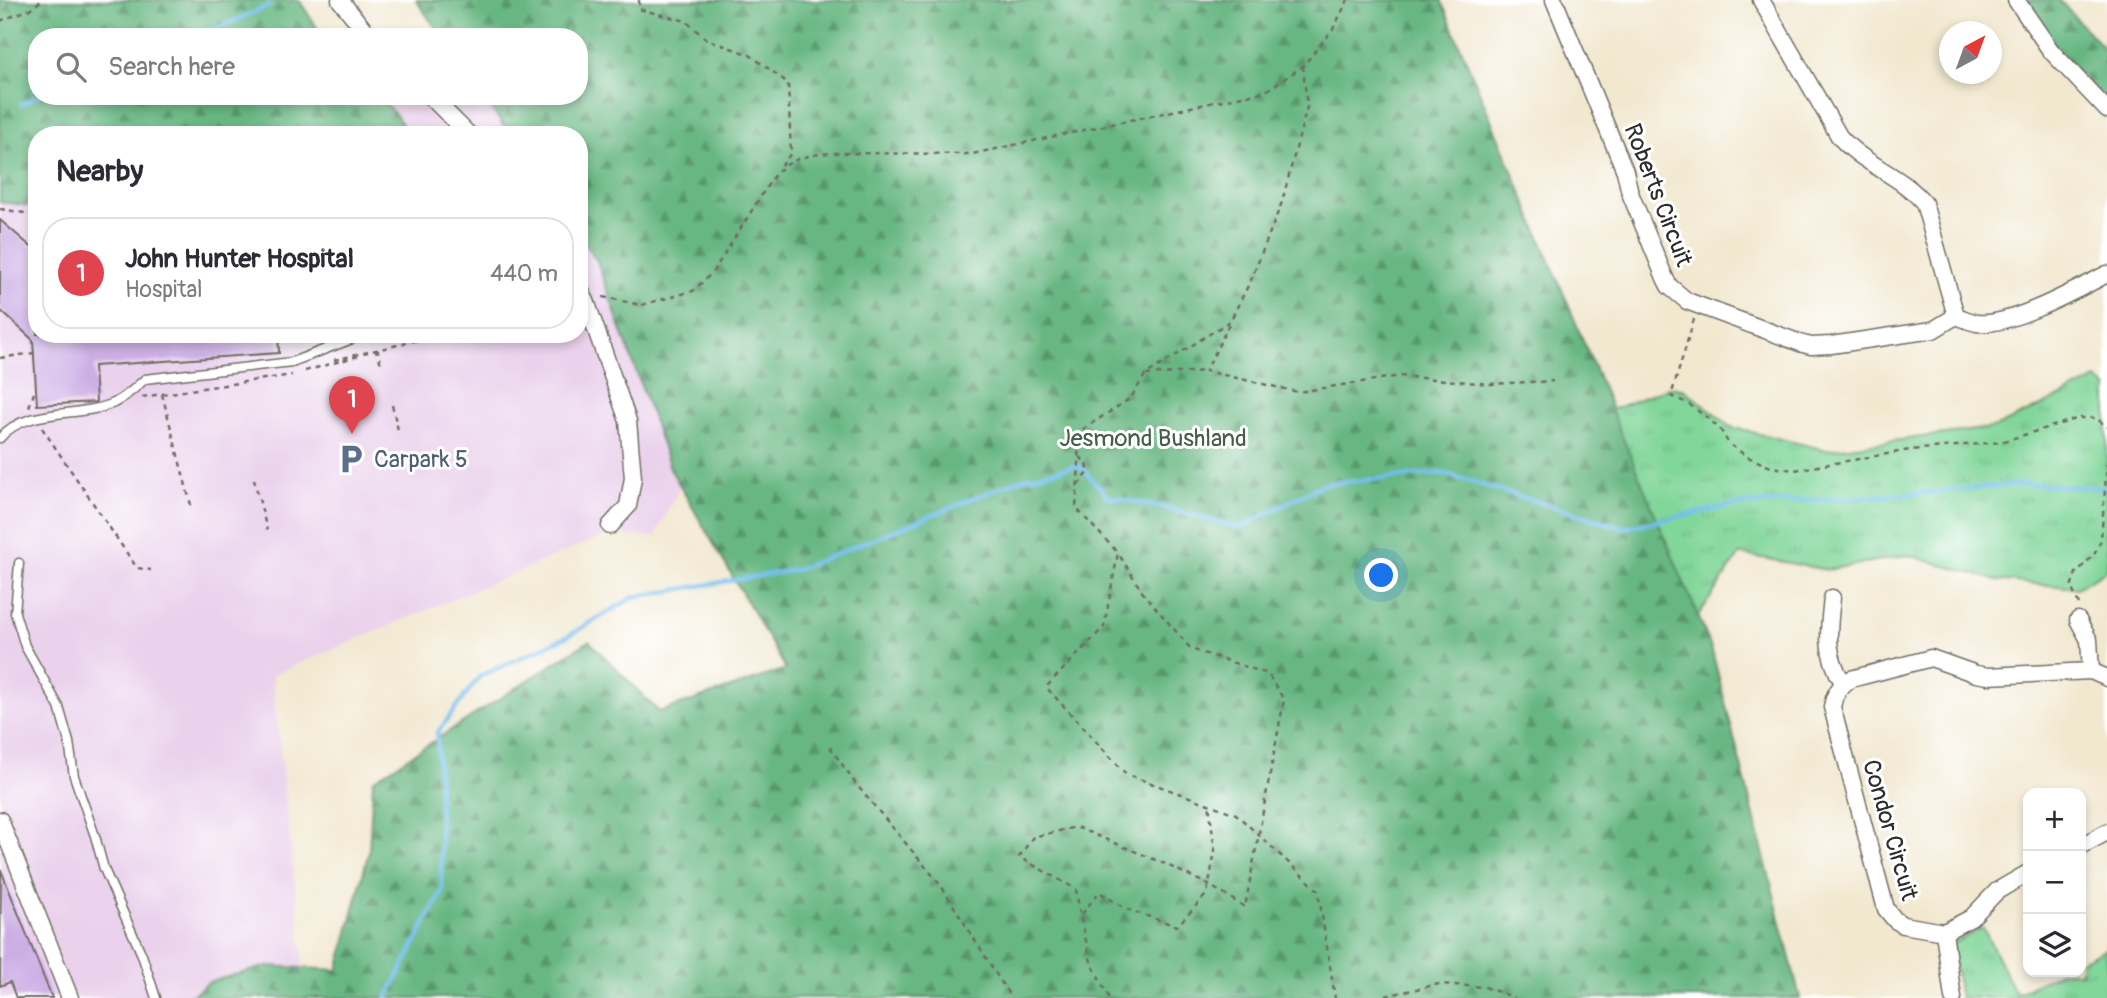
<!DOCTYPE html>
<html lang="en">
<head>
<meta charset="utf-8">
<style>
	body { margin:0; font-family:Pangolin,sans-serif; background:#f2f2f3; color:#2b2b33 }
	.controls { position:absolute; right:21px; bottom:21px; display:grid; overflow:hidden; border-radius:14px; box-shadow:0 4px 10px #0003 }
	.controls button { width:63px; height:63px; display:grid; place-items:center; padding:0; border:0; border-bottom:2px solid #e1e1e2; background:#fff; color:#2b2b33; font:35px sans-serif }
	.compass { position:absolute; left:1939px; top:21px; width:63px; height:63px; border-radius:50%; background:#fff; box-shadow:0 4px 10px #0003; rotate:41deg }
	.you { position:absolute; left:1382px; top:576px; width:24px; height:24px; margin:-18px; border:5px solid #fff; border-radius:50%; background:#1a73e8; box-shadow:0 0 0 10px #1a73e833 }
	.badge { display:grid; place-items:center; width:46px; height:46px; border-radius:50%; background:#d1495b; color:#fff; font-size:23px; font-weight:700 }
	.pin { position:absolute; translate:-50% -58px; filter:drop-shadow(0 2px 4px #0008) }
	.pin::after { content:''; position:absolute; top:37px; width:24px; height:21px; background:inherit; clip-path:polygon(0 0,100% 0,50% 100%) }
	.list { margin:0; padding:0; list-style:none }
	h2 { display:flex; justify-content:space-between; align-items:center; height:91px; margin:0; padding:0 28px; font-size:30px }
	h2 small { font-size:23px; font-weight:400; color:#7c7c81 }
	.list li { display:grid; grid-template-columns:46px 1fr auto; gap:21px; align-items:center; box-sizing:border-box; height:112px; margin:0 14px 14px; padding:0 14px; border:2px solid #e1e1e2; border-radius:28px }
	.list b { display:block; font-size:26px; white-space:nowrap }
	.list p { margin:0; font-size:23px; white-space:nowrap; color:#7c7c81 }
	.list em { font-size:23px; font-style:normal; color:#7c7c81 }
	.icon { flex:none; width:38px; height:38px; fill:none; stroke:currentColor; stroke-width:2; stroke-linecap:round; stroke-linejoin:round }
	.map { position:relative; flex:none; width:2107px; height:998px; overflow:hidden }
	.search { position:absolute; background:#fff; box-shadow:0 4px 10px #0003; left:28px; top:28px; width:560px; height:77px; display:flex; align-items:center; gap:18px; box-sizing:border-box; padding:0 24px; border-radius:28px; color:#7c7c81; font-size:26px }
	.panel { position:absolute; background:#fff; box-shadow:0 4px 10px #0003; left:28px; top:126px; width:560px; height:217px; border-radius:28px }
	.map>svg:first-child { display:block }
	.built { fill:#ead1ec; fill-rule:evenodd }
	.forest { fill:url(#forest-firs); stroke:#4a7156; stroke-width:2 }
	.park { fill:url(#park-tufts); stroke:#568062; stroke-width:2 }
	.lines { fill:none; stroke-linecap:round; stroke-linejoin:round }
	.stream { stroke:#72bfec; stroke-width:4.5 }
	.building { fill:#ccaee5 }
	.lane-casing { stroke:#716d65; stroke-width:11 }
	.street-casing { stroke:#716d65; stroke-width:19 }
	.path { stroke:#716d65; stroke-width:2.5; stroke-dasharray:5 5; stroke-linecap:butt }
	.lane { stroke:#fff; stroke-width:8 }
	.street { stroke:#fff; stroke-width:16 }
	.labels { text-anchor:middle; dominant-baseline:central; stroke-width:6; stroke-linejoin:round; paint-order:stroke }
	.street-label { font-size:24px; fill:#2b2b2b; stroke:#fff }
	.park-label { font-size:24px; fill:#455e4c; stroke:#fff }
	.service-label { font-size:24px; fill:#4e5e75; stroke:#fff; text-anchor:start }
</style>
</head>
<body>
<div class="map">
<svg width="2107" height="998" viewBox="0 0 2107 998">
	<defs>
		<pattern id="forest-firs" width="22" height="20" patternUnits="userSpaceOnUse" patternTransform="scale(1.75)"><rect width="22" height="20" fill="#68b782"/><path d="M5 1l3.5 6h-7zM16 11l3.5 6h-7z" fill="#56956b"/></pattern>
		<pattern id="park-tufts" width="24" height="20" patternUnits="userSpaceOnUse" patternTransform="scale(1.75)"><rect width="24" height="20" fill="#81d69a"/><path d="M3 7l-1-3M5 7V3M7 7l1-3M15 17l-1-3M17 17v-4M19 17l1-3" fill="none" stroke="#70b885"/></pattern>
	</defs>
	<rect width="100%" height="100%" fill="#fff"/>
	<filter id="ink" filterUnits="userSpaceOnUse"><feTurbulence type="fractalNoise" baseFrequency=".0143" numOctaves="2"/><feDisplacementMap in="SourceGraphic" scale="14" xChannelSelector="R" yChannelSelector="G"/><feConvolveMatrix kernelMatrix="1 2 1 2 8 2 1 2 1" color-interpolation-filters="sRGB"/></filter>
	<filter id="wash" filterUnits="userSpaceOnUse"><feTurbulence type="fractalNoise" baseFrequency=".00686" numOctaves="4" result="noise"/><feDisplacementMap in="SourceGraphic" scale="28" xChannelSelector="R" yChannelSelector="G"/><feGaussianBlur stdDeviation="1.57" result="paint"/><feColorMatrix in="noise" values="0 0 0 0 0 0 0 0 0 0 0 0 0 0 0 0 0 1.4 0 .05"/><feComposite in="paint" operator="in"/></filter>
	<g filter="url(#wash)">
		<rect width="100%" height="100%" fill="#f2e8d0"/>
		<path class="built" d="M0,0L37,37V96H468L832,174L655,537L608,534L272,675L307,998H0ZM37,135H579V334H37Z"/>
		<g class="forest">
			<path d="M0,0H299L323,37H37V96H378L396,115L409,135H37V207L0,202Z"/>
			<path d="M416,0H1441L1711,647L1800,998H188L209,982L268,966L338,970L369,851L373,780L589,641L659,712L786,669L671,470L597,261L579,235V135H510L483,96H579V37H442Z"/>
			<path d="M2026,0H2059L2107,52V105L2056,48Z"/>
		</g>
		<g class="park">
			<path d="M2097,379L2107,387V570L2077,588L1995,580L1908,555L1827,570L1740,554L1698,616L1611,410L1670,387L1684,389L1731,427L1826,450L1997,427Z"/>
			<path d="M1983,928L2016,994L2060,972H2081V961L2107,948V998H1960L1951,944Z"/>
		</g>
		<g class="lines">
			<g class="stream">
				<path d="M197,37L270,5"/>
				<path d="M21,104L38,96"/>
				<path d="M387,998L442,891L437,733L480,676L566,637L634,597L799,569L1021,479L1079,465L1107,496L1174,510L1240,528L1323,484L1442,473L1624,528L1735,505L1898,495L2024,484L2107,488"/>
			</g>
		</g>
		<g id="blocks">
			<g class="building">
				<path d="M0,220L37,252V334H278L279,353L94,366L96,402L37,405L33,340L0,310Z"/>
				<path d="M1,870L52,998H16L10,982L0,986Z"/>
			</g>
		</g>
	</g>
	<g filter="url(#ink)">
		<use href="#blocks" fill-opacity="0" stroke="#716d65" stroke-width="2"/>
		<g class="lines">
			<g class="lane-casing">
				<g id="lane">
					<path d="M0,438C25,407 80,418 114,403C126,397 135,388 145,379L292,362L365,334"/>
					<path d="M19,563L15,613L25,646L59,707L69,742L74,776L95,836L104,869L142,955L156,998"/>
				</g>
			</g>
			<g class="street-casing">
				<g id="street">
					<path d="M340,0L370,37"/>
					<path d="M1554,0L1625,171L1630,193L1665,278L1669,286L1687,301L1803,344L1811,346L1831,345L1933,330L1956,316C1963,318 1970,322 1977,323C2009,327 2078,289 2107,274"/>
					<path d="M1761,0L1839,136C1862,164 1901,175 1924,203L1956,316"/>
					<path d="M2016,0L2051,51L2107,110"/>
					<path d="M430,96L469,135"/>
					<path d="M579,288L586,301L628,421L633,478L628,506L610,526"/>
					<path d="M1832,598C1828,633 1825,653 1843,683"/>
					<path d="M2078,620L2089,640L2091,671"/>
					<path d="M0,820L70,998"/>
					<path d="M2081,846L2107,832"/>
					<path d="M2028,873L1997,891L1971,918L1944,932L1903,925L1895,920L1886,909L1832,707C1834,694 1840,685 1851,679L1931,658L1976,674L1988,676L2091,671L2107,678"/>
					<path d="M1944,932L1953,998"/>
				</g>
			</g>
			<g class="path">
				<path d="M639,0V9L686,21L706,39L750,55L788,83L791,153L780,168"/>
				<path d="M0,21L30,9L42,0"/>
				<path d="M1303,66L1307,107L1282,202L1251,280L1230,321L1145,375L1131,398L1077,433L1079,465L1076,508L1118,553L1104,627L1046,687L1126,774L1236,814L1318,890L1335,998"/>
				<path d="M0,209L37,215"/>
				<path d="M579,260L586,272"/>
				<path d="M603,297L641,305L693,291L713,272L773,177C787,159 810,154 832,153L972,154L1266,91L1303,66L1333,29L1348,0"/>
				<path d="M1694,319L1671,396L1689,404L1710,420L1720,429L1729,444L1748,457L1771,467L1795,470L1910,450L2001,442L2079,418H2096L2107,427"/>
				<path d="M1229,324L1206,371L1298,392L1400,376L1490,384L1553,381"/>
				<path d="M375,352L378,351L381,365"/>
				<path d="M0,358L34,353"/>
				<path d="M334,360L444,334"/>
				<path d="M305,371L362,355"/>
				<path d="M1146,375L1206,371"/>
				<path d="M162,394L192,509"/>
				<path d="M142,397L292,375"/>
				<path d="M392,405L398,430"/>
				<path d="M29,407L34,393"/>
				<path d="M42,428L137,568L151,570"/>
				<path d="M254,479L267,530"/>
				<path d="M1078,485L1089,472L1087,465L1078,454"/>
				<path d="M2079,604L2071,587L2076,573L2094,555L2101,540L2107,464"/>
				<path d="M830,747L855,783L940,884L1011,998"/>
				<path d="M1082,914L1099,892L1126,909L1177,926L1207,894L1215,851L1209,804"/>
				<path d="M1109,998L1091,962L1080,915L1076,889L1019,857L1033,837L1076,827L1163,863L1209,885L1245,907L1284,700L1268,674L1191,649L1143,593L1118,553"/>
				<path d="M1376,998L1439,984L1485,987L1515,998"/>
			</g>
			<use href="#lane" class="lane"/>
			<use href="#street" class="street"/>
		</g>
	</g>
	<defs>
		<g id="parking-bare" transform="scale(2.415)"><path d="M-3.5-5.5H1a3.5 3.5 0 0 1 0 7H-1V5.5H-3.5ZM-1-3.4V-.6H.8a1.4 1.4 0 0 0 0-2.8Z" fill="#5c6f8a" stroke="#fff" stroke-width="2.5" paint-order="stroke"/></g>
	</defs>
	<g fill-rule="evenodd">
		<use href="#parking-bare" x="351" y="459"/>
	</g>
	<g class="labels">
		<g class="street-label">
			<text transform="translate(1658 195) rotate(69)">Roberts Circuit</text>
			<text transform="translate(1890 830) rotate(74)">Condor Circuit</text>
		</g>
		<g class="park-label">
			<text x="1153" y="438">Jesmond Bushland</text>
		</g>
		<g class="service-label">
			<text x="374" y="459">Carpark 5</text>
		</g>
	</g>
</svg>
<div class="controls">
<button>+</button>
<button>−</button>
<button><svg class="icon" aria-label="layers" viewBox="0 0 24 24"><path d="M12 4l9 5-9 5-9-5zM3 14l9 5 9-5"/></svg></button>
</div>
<svg class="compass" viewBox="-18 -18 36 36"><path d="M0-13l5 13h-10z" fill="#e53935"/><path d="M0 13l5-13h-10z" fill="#7c7c81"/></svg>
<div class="you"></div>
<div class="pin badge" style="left:352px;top:434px;background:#e0444e">1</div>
<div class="search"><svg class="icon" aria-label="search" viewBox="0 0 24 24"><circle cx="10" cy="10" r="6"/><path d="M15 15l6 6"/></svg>Search here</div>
<section class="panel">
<h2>Nearby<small></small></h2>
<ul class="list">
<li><span class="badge" style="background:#e0444e">1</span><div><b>John Hunter Hospital</b><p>Hospital</p></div><em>440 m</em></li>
</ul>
</section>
</div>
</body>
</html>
